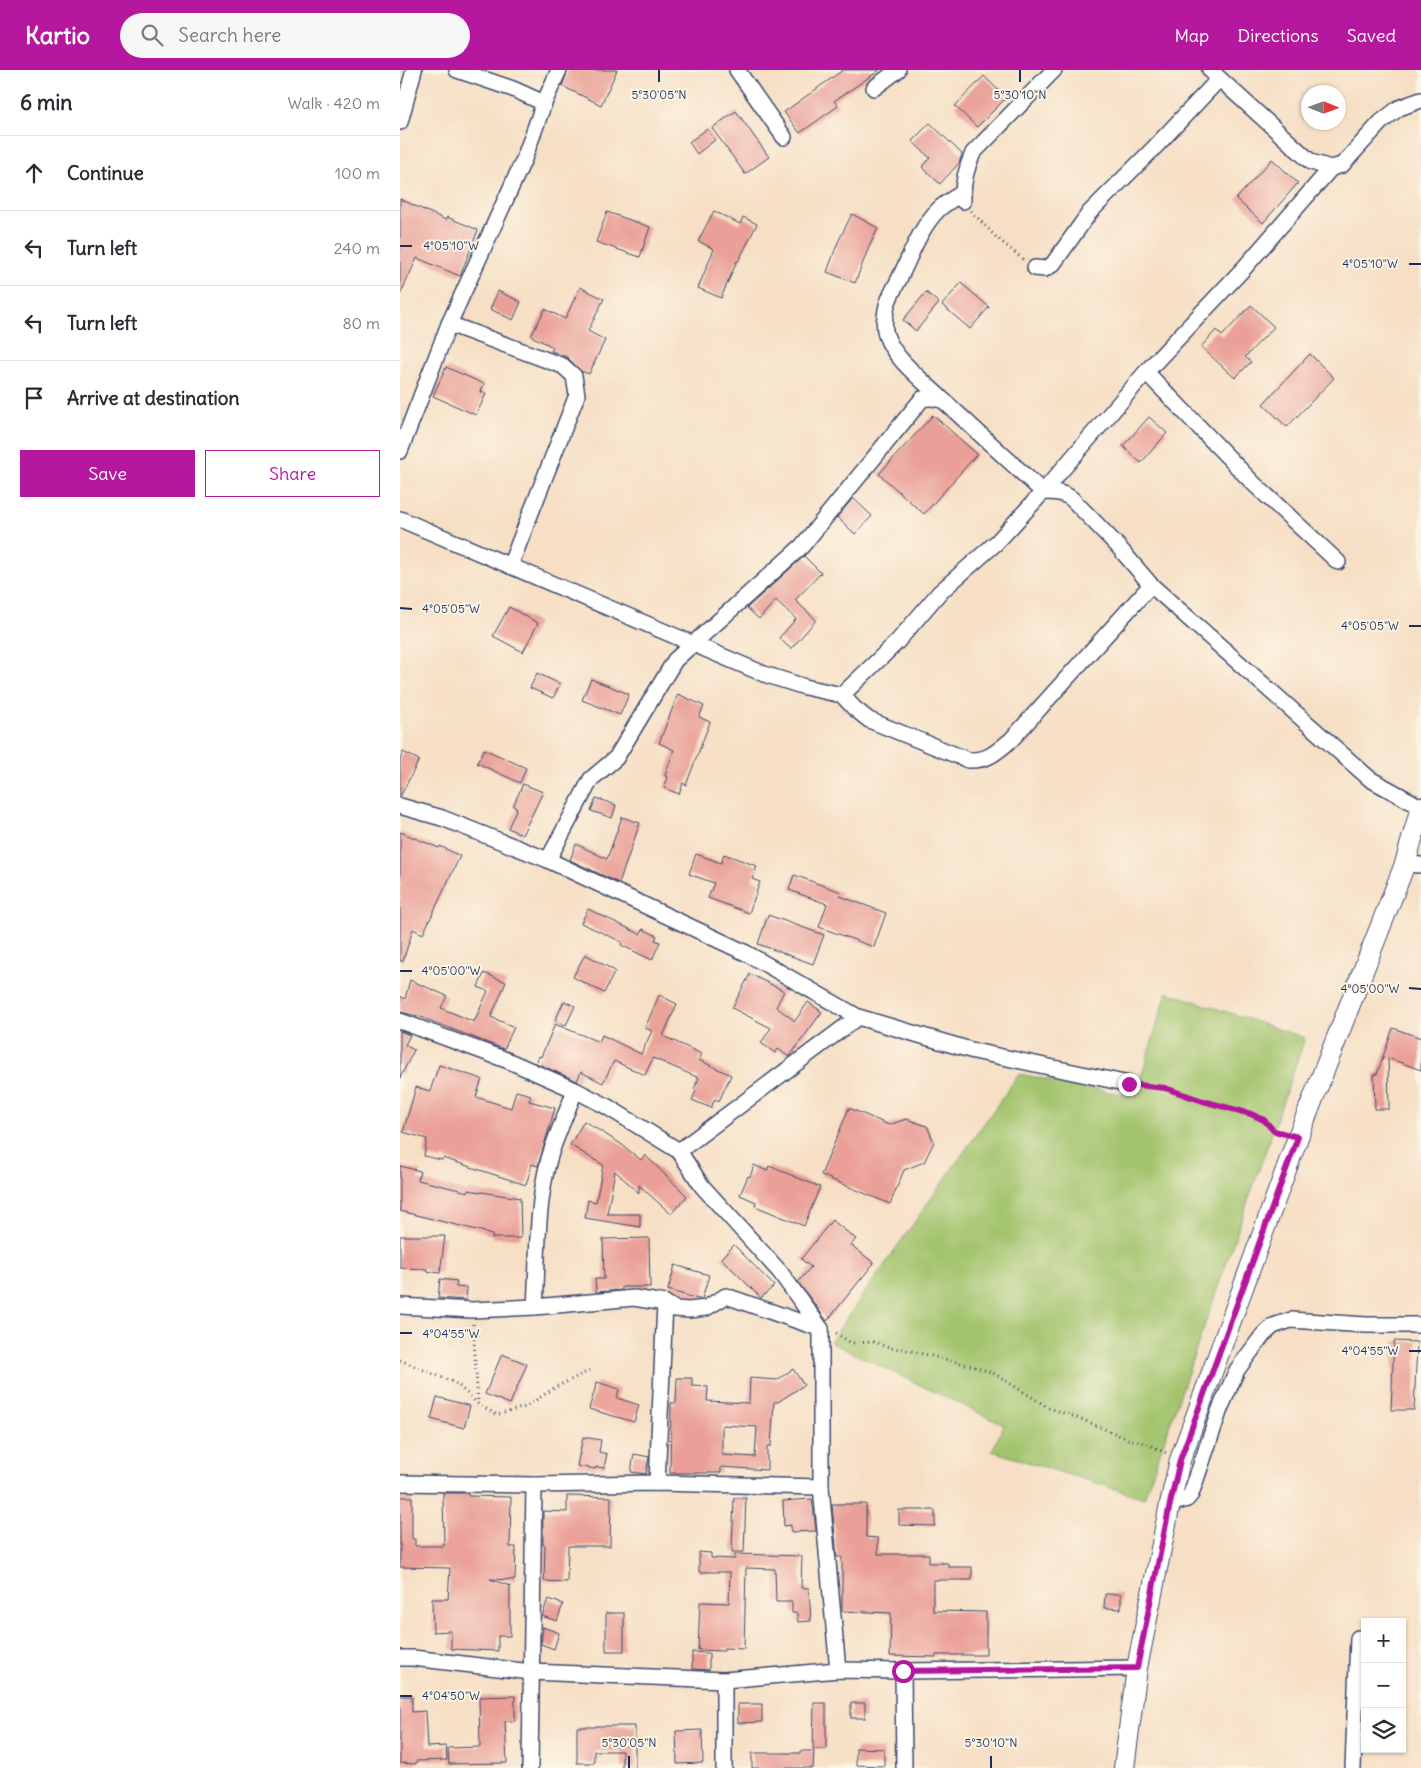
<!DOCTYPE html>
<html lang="en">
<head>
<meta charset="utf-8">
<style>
	body { margin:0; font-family:Delius,sans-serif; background:#f7f7f7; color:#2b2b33 }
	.controls { position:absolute; right:15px; bottom:15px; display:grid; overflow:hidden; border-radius:0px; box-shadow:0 1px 4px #0004 }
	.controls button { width:45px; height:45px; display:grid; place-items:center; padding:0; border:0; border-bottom:1px solid #e1e1e2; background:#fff; color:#2b2b33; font:25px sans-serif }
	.compass { position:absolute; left:901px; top:15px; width:45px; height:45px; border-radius:50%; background:#fff; box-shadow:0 1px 4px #0004; rotate:91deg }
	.stop { position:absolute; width:15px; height:15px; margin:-11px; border:4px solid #b5179e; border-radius:50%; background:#fff }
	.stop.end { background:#b5179e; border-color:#fff; box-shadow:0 1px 5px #0008 }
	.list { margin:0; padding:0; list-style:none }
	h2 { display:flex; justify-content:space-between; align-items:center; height:65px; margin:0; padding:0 20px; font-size:21px }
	h2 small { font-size:16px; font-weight:400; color:#7c7c81 }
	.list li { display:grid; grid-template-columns:32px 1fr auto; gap:15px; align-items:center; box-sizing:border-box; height:75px; padding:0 20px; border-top:1px solid #e1e1e2 }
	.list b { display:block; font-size:19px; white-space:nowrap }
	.list em { font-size:16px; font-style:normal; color:#7c7c81 }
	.actions { display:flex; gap:10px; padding:15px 20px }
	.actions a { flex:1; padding:11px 0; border:1px solid #b5179e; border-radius:0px; text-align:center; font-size:18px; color:#b5179e }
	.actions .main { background:#b5179e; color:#fff }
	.icon { flex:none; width:28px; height:28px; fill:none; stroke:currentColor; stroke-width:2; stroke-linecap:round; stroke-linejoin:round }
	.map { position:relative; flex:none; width:1021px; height:1698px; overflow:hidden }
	header { display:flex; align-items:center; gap:30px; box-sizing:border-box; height:70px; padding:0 25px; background:#b5179e; color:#fff }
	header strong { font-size:24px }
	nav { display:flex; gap:28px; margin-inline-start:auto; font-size:18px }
	.search { width:350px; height:45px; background:#f7f7f7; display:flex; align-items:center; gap:12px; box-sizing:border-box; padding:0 18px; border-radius:28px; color:#7c7c81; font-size:19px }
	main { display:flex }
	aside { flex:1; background:#fff }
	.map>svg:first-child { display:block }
	.green { fill:#a3c46d; stroke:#5f7a66 }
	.building { fill:#eaa098; fill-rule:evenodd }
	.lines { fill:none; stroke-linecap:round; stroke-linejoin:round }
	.street-casing { stroke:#3c496d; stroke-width:18 }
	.secondary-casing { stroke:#3c496d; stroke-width:22 }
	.path { stroke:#3c496d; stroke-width:3; stroke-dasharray:1 4; stroke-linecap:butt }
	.street { stroke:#fff; stroke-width:15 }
	.secondary { stroke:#fff; stroke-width:20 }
	.route { stroke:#b5179e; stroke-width:6 }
	.ticks { fill:none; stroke:#1b2f5e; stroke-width:2 }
	.ticks-label { font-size:12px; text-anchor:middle; fill:#1b2f5e; stroke:#fcf5e5; stroke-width:4; stroke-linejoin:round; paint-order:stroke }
</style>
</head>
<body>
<header>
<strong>Kartio</strong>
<div class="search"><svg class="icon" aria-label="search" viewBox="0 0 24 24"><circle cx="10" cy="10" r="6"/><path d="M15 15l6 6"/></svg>Search here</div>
<nav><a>Map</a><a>Directions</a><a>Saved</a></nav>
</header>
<main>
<aside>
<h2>6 min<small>Walk · 420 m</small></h2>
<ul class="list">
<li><svg class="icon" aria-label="ahead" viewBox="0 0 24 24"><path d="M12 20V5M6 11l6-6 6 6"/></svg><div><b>Continue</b></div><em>100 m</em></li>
<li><svg class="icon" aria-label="left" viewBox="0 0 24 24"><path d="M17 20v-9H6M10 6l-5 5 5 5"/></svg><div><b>Turn left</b></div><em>240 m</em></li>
<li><svg class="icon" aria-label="left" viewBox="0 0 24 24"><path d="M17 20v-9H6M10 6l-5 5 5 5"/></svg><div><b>Turn left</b></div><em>80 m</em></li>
<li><svg class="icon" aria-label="arrive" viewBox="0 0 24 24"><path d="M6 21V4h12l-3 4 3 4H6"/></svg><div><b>Arrive at destination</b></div></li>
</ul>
<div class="actions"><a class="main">Save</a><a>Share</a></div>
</aside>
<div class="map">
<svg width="1021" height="1698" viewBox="0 0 1021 1698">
	<rect width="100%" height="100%" fill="#fcf5e5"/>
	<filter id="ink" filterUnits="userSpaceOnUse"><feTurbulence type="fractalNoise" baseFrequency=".02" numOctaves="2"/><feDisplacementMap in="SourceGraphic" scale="10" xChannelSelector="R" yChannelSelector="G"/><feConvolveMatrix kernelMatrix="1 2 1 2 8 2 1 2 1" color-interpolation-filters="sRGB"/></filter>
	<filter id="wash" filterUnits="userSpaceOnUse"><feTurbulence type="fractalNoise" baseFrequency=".0096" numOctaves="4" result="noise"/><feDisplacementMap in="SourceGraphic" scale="20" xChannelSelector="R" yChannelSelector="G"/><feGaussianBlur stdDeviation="1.12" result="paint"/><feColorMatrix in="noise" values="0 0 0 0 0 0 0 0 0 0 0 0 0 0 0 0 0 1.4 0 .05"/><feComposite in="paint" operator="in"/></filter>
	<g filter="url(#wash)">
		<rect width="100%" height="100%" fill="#f6dfc5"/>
		<path class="green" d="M767,922L905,968L744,1428L592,1381L604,1355L430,1272L619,1004L735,1027Z"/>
		<g id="blocks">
			<g class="building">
				<path d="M168,0H217L201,35L162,16Z"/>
				<path d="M443,0H480L434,31L438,36L400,63L384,42Z"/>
				<path d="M584,6L606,28L577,57L555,36Z"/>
				<path d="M336,41L369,87L345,104L312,58Z"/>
				<path d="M530,53L562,84L559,93L540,114L522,97L530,88L512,71Z"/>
				<path d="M307,59L315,70L297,84L289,72Z"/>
				<path d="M872,89L898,113L863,153L836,129Z"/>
				<path d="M0,129L46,150L47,147L78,160L60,206L17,188L0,225Z"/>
				<path d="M314,141L340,154L343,147L357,154L338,192L337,191L321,228L298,218L314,179L298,171Z"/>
				<path d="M207,142L250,157L240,187L196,172Z"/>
				<path d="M452,144L478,158L469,177L455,213L427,202L438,172Z"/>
				<path d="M561,213L589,237L570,259L542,235Z"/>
				<path d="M180,217L204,229L188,261L205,270L189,304L181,301L167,287L151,281L153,277L131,266L145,239L165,249Z"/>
				<path d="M98,221L121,232L113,250L90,239Z"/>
				<path d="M526,222L539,233L516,261L503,250Z"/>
				<path d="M851,235L874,257L845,287L851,292L835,308L801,277L816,260L822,266Z"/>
				<path d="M910,284L934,308L887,357L863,334Z"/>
				<path d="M46,297L84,314L81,322L86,324L76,345L33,326Z"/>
				<path d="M533,345L577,384L524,444L479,404Z"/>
				<path d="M749,347L767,363L741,393L723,376Z"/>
				<path d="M453,428L472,446L455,464L437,447Z"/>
				<path d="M404,486L421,503L395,530L416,550L391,579L379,568L396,549L376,530L359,549L347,538Z"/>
				<path d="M109,537L138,553L123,582L93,566Z"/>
				<path d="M137,603L160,614L153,628L130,618Z"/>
				<path d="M191,609L229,624L220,645L182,630Z"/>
				<path d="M278,624L304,636L299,647L310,652L286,715L283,713L279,724L264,718L268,707L265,706L274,680L259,673Z"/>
				<path d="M84,679L126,698L120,713L77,693Z"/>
				<path d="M3,682L19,690L0,727V690Z"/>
				<path d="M123,714L143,722L122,765L108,758L117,738L113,736Z"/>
				<path d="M196,728L216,735L212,748L191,741Z"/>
				<path d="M222,747L240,753L219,813L170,790L176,774L207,789Z"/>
				<path d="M0,762L39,778L40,776L60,786L23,864L13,859L3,891H0Z"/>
				<path d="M296,784L321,793L324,784L357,796L352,809L360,812L349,843L308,828L314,813L289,804Z"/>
				<path d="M394,805L441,822L440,826L486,843L474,877L419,857L427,834L389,820Z"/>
				<path d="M188,839L240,864L243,859L257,866L255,870L260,872L252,890L221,875L222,872L181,853Z"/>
				<path d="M368,845L424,865L413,894L358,874Z"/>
				<path d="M185,884L215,901L204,923L173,907Z"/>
				<path d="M84,903L106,912L91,947L114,957L104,979L18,946L0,942V926L5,929L10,910L47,926L41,938L74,952L88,921L78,917Z"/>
				<path d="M350,904L384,921L376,937L395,951L408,932L422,942L389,987L378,979L375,983L361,973L371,958L332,938Z"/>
				<path d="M259,925L277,934L263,966L302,984L299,990L331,1005L319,1031L315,1029L311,1038L292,1030L296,1021L294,1019L299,1008L253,988L245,1005L214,991L203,1013L181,1002L177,1011L136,993L139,986L141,987L155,954L199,972L202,965L241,984L252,961L245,958Z"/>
				<path d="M164,931L175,936L166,955L155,951Z"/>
				<path d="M993,958L1021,968V1000L988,988L989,1039H975L974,1004H977Z"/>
				<path d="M0,961L10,965L5,975L14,980L0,1008Z"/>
				<path d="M39,995L82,1009L76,1027L111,1038L116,1021L131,1025L129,1031L155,1038L138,1096L132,1094L126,1115L43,1088L42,1090L24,1086L27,1069L3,1062L16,1017L30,1021Z"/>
				<path d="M449,1038L489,1055L506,1049L527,1056L534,1072L524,1092L504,1100L490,1134L421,1105Z"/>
				<path d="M184,1051L221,1074L241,1090L245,1085L287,1126L271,1144L239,1115V1123L215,1101L207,1144H240V1157L185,1148L188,1130L196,1132L203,1095L170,1075Z"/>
				<path d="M354,1095L367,1101L369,1096L420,1117L404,1156L355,1136L356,1132L340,1125L348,1106L350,1107Z"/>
				<path d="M0,1096L20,1101L18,1110L68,1122V1120L120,1128L121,1168H92V1165L85,1163V1162L0,1141Z"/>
				<path d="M432,1150L456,1169L451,1175L474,1193L427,1251L398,1212L411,1197L401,1189Z"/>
				<path d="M0,1166H45L40,1203L26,1201L27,1199L0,1198Z"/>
				<path d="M249,1168L250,1217H222V1220L196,1222L195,1209H204L203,1169Z"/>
				<path d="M334,1175L374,1216L361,1228L321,1188Z"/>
				<path d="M275,1195L309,1205L302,1229H298L268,1220Z"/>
				<path d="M40,1209L57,1211L56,1217L67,1218L66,1230L38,1228Z"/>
				<path d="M994,1271L1017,1272L1014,1340H991Z"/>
				<path d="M102,1284L127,1294L110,1334L85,1324Z"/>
				<path d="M393,1299L404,1315L378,1332H374L371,1376H367V1400L321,1397V1403H270L271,1333H276L277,1308H292V1316L308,1317L307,1331L349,1333L350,1308L377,1310ZM322,1355L357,1357L355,1387L322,1385Z"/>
				<path d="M197,1312L219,1319L217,1328L239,1335L234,1352L189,1339Z"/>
				<path d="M37,1327L70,1336L64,1358L31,1349Z"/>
				<path d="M183,1367L201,1370L199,1382L207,1384L204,1398L196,1397V1399L177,1396Z"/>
				<path d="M234,1384L249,1387L246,1404L231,1402Z"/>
				<path d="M43,1423H68V1426L111,1427L110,1477H116L115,1510L90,1509L110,1516V1566H98V1581L51,1579V1561L33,1562L32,1529H48L50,1498L0,1497V1427H12V1469H15V1476H44Z"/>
				<path d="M167,1426L211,1427L210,1476H168L167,1512L144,1511L145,1475H143V1441L167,1442Z"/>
				<path d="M334,1428H346L344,1482H332Z"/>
				<path d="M412,1429L416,1461L391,1462V1455L384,1456L383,1431Z"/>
				<path d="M432,1434H466V1467L478,1468V1484H529V1493H548V1497H572V1510H533V1541L586,1542V1585H536V1587L490,1586L491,1543L442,1541V1487H437Z"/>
				<path d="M499,1440H535V1456L499,1455Z"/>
				<path d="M299,1482L311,1483V1488L335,1489V1484L402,1486L401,1518H409L411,1551L398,1552L397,1543H392V1532H376L375,1499L346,1498L344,1579L324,1578V1581L298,1580L300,1532L329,1533L330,1502H299Z"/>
				<path d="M705,1524H721V1539L704,1538Z"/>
				<path d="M148,1529L163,1534L157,1551L142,1546Z"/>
				<rect x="206" y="1543" width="18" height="38"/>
				<path d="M143,1557L159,1563L154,1579L141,1574Z"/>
				<path d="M292,1582L309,1583V1600L292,1599Z"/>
				<path d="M0,1626H12V1642L25,1641L27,1677L46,1676L47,1690L16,1691V1694L0,1693Z"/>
				<path d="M115,1626V1651H105L107,1693L49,1694L48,1678L80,1677L79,1627Z"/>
				<path d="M414,1633H426V1679H413Z"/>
				<rect x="451" y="1633" width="14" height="15"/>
				<path d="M338,1634H362V1652L338,1653Z"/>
				<path d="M196,1656H235V1698H222V1681H194V1693H177V1657H196Z"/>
				<path d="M302,1660L303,1693L277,1694L276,1661Z"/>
				<path d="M456,1678L484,1679V1696L456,1695Z"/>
				<path d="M400,1681H414L413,1698H352V1683H400Z"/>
			</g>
		</g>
	</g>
	<g filter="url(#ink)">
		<use href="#blocks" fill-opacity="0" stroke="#3c496d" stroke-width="1"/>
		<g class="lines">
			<g class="street-casing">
				<g id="street">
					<path d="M57,0L113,19L144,33L159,0"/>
					<path d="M337,0L384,67"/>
					<path d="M810,0L911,92L931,98L942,95L981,52L999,38L1021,30"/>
					<path d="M474,18L498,0"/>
					<path d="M0,52L14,0"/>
					<path d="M563,131C562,114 566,99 573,83L654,0"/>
					<path d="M635,198L645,199L653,194L690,142L755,77L819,9"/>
					<path d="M49,254L163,296L174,306L177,325L110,496"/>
					<path d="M746,302L852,412L938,492"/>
					<path d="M544,331C526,313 494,290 486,265C483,255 485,245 487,235C490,225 496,216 500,207C511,185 520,158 538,140C545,133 555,128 563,122"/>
					<path d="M0,381L49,254L124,89L144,33"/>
					<path d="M0,449L364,604L405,617L442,625L454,638L469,650L568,690C589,691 596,682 611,670L751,515"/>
					<path d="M442,625L497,572L539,523L597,472L643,422L746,302L845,197L931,98"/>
					<path d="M0,736L42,748L148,790L346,883L458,947L574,981L729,1014"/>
					<path d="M148,790L191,709L216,688L275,590L402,476L522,329C530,327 537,328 544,331L643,422C654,422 663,422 672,429L716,474L751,515L970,709L1021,737"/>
					<path d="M1005,794L1021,795"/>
					<path d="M0,951L109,991L175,1020L206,1036L279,1081L302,1116L380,1202L421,1259V1417L438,1600"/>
					<path d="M279,1081L458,947"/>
					<path d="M0,1236L72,1240L135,1237L234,1228L265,1233L275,1239L289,1240L306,1238L326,1226L421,1259"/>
					<path d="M135,1237C138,1188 136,1136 149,1089C156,1065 167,1043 175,1020"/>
					<path d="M0,1413L134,1415L257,1413L421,1417"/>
					<path d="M257,1413L265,1233"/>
					<path d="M770,1434L787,1429L791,1424L820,1339L837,1300L863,1265L873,1256L891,1250L966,1255H1021"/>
					<path d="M0,1588H13L131,1602L324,1610L438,1600L503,1601L737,1598"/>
					<path d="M503,1601L504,1698"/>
					<path d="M324,1610V1698"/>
					<path d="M130,1698L134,1415"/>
					<path d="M953,1698L958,1568"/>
				</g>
			</g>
			<g class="secondary-casing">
				<path id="secondary" d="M724,1698L737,1598L770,1434L780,1390L898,1067L1005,794L1021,737"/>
			</g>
			<g class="path">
				<path d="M571,141L596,167L625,191"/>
				<path d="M742,1015L765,1018L803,1031L851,1044L864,1050L874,1061L883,1063"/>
				<path d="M73,1254L78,1333"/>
				<path d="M436,1263L451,1273L475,1272L489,1278L503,1279L573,1296L595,1304L649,1338L681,1349L728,1369L745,1373L766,1383"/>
				<path d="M0,1290L57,1314L78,1334L97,1345L125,1337L156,1317L193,1299"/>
			</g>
			<use href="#street" class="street"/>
			<use href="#secondary" class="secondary"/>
		</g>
	</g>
	<g class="lines" filter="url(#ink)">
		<path class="route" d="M503,1601L737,1598L770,1434L780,1390L898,1067L874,1061L864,1050L851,1044L803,1031L765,1018L729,1014"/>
	</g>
	<path class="ticks" d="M259,12V0M620,12V0M0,176H12M1009,194H1021M0,538L12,539M1009,556H1021M0,901H12M1009,918L1021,919M0,1263H12M1009,1281H1021M0,1626H12M229,1698V1686M591,1698V1686"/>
	<g class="ticks-label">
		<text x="259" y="29">5°30'05"N</text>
		<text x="620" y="29">5°30'10"N</text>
		<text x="51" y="180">4°05'10"W</text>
		<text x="970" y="198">4°05'10"W</text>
		<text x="51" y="543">4°05'05"W</text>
		<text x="970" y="560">4°05'05"W</text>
		<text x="51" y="905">4°05'00"W</text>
		<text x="970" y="923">4°05'00"W</text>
		<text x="51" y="1268">4°04'55"W</text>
		<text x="970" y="1285">4°04'55"W</text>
		<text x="51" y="1630">4°04'50"W</text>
		<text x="229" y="1677">5°30'05"N</text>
		<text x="591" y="1677">5°30'10"N</text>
	</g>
</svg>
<div class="controls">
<button>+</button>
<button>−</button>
<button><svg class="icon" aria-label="layers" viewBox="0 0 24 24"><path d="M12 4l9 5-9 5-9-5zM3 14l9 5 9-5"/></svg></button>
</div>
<svg class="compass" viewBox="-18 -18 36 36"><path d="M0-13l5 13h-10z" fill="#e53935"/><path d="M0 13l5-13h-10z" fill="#7c7c81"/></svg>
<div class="stop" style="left:503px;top:1601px"></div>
<div class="stop end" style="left:729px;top:1014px"></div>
</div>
</main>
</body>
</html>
